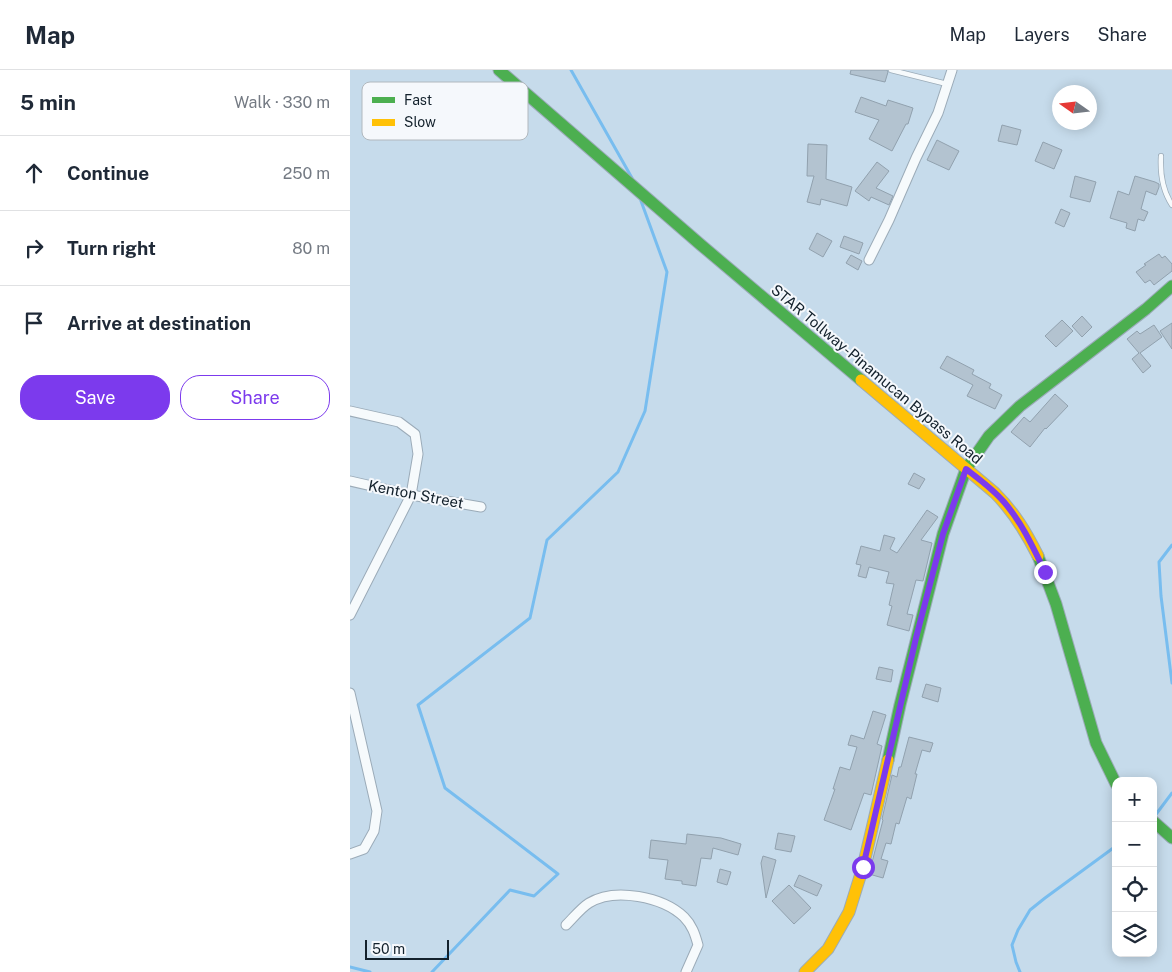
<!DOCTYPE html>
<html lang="en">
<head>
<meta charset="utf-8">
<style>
	body { margin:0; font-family:"Public Sans",sans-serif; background:#f2f2f3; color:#1f2937 }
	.controls { position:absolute; right:15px; bottom:15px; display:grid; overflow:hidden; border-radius:10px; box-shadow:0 2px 12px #0003 }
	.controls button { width:45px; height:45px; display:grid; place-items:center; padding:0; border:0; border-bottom:1px solid #e0e1e3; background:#fff; color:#1f2937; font:25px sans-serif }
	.compass { position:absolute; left:702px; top:15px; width:45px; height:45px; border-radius:50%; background:#fff; box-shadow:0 2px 12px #0003; rotate:284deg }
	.scale { position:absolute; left:15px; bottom:12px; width:84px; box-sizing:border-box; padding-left:5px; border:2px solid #13212c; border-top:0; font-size:14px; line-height:18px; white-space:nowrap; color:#13212c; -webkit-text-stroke:4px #f5f8fc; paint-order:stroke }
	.stop { position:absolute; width:15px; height:15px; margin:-11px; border:4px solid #7c3aed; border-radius:50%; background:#fff }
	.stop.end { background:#7c3aed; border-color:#fff; box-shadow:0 1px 5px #0008 }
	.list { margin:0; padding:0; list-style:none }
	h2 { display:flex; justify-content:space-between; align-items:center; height:65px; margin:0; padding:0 20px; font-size:21px }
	h2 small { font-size:16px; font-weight:400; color:#747a83 }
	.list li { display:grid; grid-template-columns:32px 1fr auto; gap:15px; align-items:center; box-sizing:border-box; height:75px; padding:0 20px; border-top:1px solid #e0e1e3 }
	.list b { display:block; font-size:19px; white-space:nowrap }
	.list em { font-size:16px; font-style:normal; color:#747a83 }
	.actions { display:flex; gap:10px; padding:15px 20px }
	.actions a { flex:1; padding:11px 0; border:1px solid #7c3aed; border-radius:20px; text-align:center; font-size:18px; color:#7c3aed }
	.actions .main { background:#7c3aed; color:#fff }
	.icon { flex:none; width:28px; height:28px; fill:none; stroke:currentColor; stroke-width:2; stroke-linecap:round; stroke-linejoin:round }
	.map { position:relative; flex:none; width:822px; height:902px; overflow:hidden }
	header { display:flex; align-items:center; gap:30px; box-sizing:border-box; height:70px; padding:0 25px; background:#fff; border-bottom:1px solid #e0e1e3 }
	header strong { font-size:24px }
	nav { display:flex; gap:28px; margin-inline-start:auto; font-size:18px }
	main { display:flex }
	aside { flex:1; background:#fff }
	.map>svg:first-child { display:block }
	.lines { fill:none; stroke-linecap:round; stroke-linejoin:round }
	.stream { stroke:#78bdef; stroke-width:3 }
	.building { fill:#b3c3d0; stroke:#91a1ae }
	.lane-casing { stroke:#9babb8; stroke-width:6 }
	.street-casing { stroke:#9babb8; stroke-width:11 }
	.fast-casing { stroke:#9babb8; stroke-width:13 }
	.slow-casing { stroke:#9babb8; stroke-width:13 }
	.lane { stroke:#f6fafc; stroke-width:4.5 }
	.street { stroke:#f6fafc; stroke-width:9 }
	.fast { stroke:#4caf50; stroke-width:11 }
	.slow { stroke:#ffc107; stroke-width:11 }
	.route { stroke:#7c3aed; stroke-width:6 }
	.labels { text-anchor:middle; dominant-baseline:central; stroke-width:4; stroke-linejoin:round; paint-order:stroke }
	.street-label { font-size:15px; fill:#13212c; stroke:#f5f8fc }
	.key { fill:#f5f8fc; stroke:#b1b8be; stroke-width:1 }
	.key-label { font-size:14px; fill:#13212c }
</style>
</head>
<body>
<header>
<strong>Map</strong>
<nav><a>Map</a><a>Layers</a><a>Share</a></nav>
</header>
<main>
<aside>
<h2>5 min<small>Walk · 330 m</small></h2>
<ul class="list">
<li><svg class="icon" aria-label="ahead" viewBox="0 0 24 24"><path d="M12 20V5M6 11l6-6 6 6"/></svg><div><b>Continue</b></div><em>250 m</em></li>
<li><svg class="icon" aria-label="right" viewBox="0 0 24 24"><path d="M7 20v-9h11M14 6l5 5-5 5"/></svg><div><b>Turn right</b></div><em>80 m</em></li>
<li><svg class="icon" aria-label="arrive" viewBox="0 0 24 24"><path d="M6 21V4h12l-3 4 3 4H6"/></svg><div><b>Arrive at destination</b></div></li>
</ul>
<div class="actions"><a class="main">Save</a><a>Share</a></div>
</aside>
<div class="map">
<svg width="822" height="902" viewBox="0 0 822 902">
	<rect width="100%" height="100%" fill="#c6dbeb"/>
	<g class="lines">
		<g class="stream">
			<path d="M221,0L282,108"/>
			<path d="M822,475L809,492L811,526L822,613"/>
			<path d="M804,747L822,723"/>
			<path d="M0,897L20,902"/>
			<path d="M82,902L160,820L184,826L208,804L95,718L68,635L180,548L197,470L268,402L295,341L317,202L291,131"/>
			<path d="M670,902L666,892L662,875L668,860L680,840L695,828L766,776"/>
		</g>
	</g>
	<g class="building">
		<path d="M501,0H537L538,2L535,12L500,4Z"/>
		<path d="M511,27L536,36L538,30L563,38L558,54H556L542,81L519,69L529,50L505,42Z"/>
		<path d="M652,55L671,60L667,75L648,71Z"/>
		<path d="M587,70L609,81L599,100L577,90Z"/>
		<path d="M693,72L712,80L704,99L685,91Z"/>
		<path d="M458,74L477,75L476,109L502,117L497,136L471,129L470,135L457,132L464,106H457Z"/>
		<path d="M527,92L539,101L526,118L543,126L539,135L521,127L519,131L505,121Z"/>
		<path d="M725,106L746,112L740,132L720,127Z"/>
		<path d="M785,106L805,112L809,114V117L806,125L796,121L791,139L798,142L794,151L788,149L785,161L776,158L777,153L760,148L768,121L779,125Z"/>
		<path d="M711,139L720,143L714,157L705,153Z"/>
		<path d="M467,163L482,171L473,187L459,179Z"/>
		<path d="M494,166L513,173L509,184L490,177Z"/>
		<path d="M809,184L812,188L815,186L822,194V201L804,215L800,210L795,213L786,202L796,195L794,194Z"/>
		<path d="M501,185L512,191L508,200L496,193Z"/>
		<path d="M732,246L742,257L732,267L722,256Z"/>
		<path d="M712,250L723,261L706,277L695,266Z"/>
		<path d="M822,253V279L810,261Z"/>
		<path d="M804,255L812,267L790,283L801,296L793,303L782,289L789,283L777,269L787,261L790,264Z"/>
		<path d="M597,286L624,300L622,304L641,314L639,318L652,325L645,339L617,326L623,315L590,298Z"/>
		<path d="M705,324L718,336L696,359L695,358L680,377L661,362L674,347L680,352Z"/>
		<path d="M564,403L575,409L569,419L558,414Z"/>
		<path d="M577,440L588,447L571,470L582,473L573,511L566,510L557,544L563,545L559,561L537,555L542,536L539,535L544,514L536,513L539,502L519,497L516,508L508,506L511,495L506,494L511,476L530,481L534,465L545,468L540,479L547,483Z"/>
		<path d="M529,597L543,600L541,612L526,609Z"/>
		<path d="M576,614L591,618L588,632L572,627Z"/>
		<path d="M523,641L536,645L527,674L532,676L521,725L514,723L501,760L474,750L485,719H483L490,697L500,700L507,677L498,675L501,665L514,669Z"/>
		<path d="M559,667L583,673L580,682L572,680L565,704H567L561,729L557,727L549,754L546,753L541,774L536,773L531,789L538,791L533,808L519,804L533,750L532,749L542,705L547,707L549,697H551Z"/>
		<path d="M428,763L445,766L441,782L425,779Z"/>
		<path d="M337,764L371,768L391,774L388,785L363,778L361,789L351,788L346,816L332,814V811L315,809L318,790L299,788L301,770L336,774Z"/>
		<path d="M413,786L426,790L416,828L411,793Z"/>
		<path d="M370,799L381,802L377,815L367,812Z"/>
		<path d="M449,805L472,815L467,826L444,816Z"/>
		<path d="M439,815L461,838L444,854L422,831Z"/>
	</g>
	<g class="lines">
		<g class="lane-casing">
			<g id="lane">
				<path d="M541,0L597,14"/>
				<path d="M811,86C810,104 812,120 822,135"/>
			</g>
		</g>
		<g class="street-casing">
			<g id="street">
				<path d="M519,190L539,150L566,88L588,43L602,0"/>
				<path d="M0,341L49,352L65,364L68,384L61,425L0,545"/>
				<path d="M0,411L61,425L131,437"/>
				<path d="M0,623L27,741L24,761L14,779L0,784"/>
				<path d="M216,855C223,848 231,838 239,833C265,817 313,827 334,847C342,855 345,864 348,875L336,902"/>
			</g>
		</g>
		<g class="fast-casing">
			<g id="fast">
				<path d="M149,0L351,175L511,310"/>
				<path d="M688,486L706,534L746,673L766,714"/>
				<path d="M538,690L550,635L593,464L616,399L639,366L670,336L796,239L822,216"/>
				<path d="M803,751L822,768"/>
			</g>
		</g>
		<g class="slow-casing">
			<g id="slow">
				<path d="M511,310L645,423C664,442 676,462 688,486"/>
				<path d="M455,902L478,879L499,842L513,797L538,690"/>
			</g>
		</g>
		<use href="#lane" class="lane"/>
		<use href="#street" class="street"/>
		<use href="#fast" class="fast"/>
		<use href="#slow" class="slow"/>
	</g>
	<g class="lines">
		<path class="route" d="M513,797L566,568L593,464L616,399C629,409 643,419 654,432C672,453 683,477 695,502"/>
	</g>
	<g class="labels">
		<g class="street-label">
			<text transform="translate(527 304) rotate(40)">STAR Tollway-Pinamucan Bypass Road</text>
			<text transform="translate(66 424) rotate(11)">Kenton Street</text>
		</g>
	</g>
	<rect x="12" y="12" width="166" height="58" rx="8" class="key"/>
	<rect x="22" y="27" width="23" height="6" fill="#4caf50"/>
	<rect x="22" y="49" width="23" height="7" fill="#ffc107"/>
	<g class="key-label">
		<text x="54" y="35">Fast</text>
		<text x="54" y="57">Slow</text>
	</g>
</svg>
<div class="controls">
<button>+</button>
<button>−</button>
<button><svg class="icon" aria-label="locate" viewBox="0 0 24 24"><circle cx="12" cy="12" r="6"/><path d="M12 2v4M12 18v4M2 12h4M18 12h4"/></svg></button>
<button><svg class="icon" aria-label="layers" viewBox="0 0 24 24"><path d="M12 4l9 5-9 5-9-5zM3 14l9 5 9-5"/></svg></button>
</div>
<svg class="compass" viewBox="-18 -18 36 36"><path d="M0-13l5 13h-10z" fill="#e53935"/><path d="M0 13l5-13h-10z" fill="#747a83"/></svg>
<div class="scale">50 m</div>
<div class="stop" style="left:513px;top:797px"></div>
<div class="stop end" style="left:695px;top:502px"></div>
</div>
</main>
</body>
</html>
